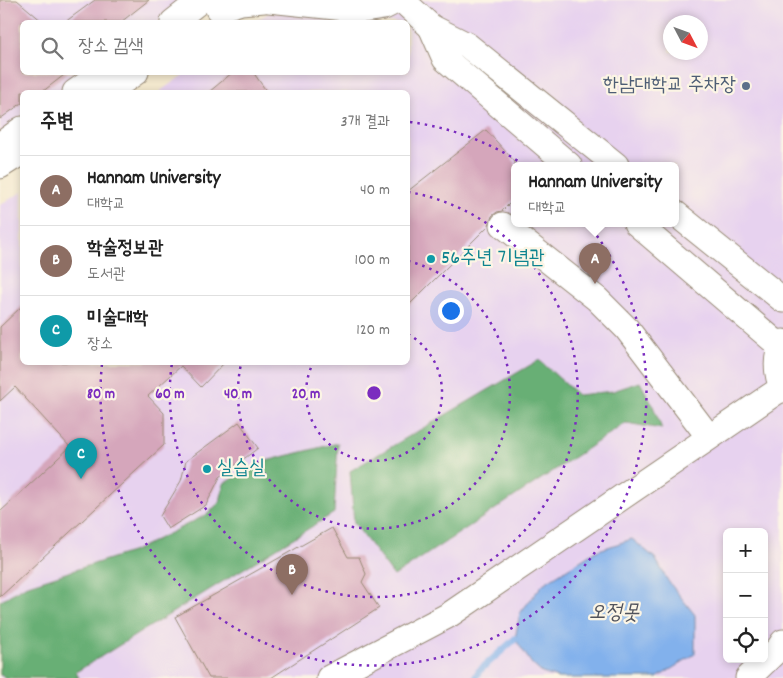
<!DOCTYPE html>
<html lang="ko">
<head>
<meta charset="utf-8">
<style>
	body { margin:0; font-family:Dekko,"Poor Story",sans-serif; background:#f6f6f6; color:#222 }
	.controls { position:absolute; right:15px; bottom:15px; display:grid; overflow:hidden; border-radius:8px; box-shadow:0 2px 8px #0003 }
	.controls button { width:45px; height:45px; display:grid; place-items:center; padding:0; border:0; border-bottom:1px solid #e0e0e0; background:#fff; color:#222; font:25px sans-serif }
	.compass { position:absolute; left:663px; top:15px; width:45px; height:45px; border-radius:50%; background:#fff; box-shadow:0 2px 8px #0003; rotate:131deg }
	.you { position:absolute; left:450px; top:310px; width:18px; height:18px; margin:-12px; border:4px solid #fff; border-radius:50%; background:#1a73e8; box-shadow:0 0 0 8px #1a73e833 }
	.badge { display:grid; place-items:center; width:32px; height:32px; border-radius:50%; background:#b45309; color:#fff; font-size:16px; font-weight:700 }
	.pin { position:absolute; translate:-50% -41px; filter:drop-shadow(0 1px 2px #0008) }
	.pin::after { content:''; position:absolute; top:26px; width:18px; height:15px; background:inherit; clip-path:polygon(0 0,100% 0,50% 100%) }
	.popup { position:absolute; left:511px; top:162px; width:168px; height:65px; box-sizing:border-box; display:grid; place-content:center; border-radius:8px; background:#fff; filter:drop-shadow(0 1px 4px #0005); font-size:16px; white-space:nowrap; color:#767676 }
	.popup b { font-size:19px; color:#222 }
	.popup::after { content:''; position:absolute; left:50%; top:100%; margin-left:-10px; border:10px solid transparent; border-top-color:#fff }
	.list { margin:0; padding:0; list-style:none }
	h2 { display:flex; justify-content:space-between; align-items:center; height:65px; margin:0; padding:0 20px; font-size:21px }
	h2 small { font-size:16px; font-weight:400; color:#767676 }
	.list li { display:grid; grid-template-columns:32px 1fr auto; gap:15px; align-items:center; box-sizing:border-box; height:70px; padding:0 20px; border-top:1px solid #e0e0e0 }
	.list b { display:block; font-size:19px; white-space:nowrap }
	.list p { margin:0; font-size:16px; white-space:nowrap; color:#767676 }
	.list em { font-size:16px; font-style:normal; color:#767676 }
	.icon { flex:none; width:28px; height:28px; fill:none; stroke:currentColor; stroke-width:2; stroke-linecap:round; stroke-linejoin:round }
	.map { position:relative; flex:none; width:783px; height:678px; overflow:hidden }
	.search { position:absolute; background:#fff; box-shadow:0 2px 8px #0003; left:20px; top:20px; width:390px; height:55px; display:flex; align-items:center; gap:12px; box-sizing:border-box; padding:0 18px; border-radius:8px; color:#767676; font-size:19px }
	.panel { position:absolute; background:#fff; box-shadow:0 2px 8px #0003; left:20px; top:90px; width:390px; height:275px; border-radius:8px }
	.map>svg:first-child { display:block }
	.built { fill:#e7d2ef; fill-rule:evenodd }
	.forest { fill:#68af74; stroke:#526c49 }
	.water { fill:#82b1ec; stroke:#5e6e85 }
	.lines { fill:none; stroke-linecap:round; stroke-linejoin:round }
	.stream { stroke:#82b1ec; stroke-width:7 }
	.building { fill:#d5a6bb }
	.minor-casing { stroke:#988a76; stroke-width:27 }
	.minor { stroke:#fff; stroke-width:25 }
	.ring { fill:none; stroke:#7b2cbf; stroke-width:2.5; stroke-dasharray:2.5 5 }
	.service-dot { fill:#5c6f8a; stroke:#fcf5e5; stroke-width:2 }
	.culture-dot { fill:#0f9aa8; stroke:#fcf5e5; stroke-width:2 }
	.labels { text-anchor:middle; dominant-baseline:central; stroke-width:4.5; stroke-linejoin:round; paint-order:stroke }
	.service-label { font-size:20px; fill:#4e5e75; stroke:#fcf5e5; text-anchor:end }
	.culture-label { font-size:20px; fill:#0d838f; stroke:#fcf5e5; text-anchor:start }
	.water-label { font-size:21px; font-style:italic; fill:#50525c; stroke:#fcf5e5 }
	.centre { fill:#7b2cbf; stroke:#fcf5e5; stroke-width:2.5 }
	.ring-label { font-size:15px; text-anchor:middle; font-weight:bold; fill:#7b2cbf; stroke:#fcf5e5; stroke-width:4.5; stroke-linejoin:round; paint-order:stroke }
</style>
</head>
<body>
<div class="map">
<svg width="783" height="678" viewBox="0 0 783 678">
	<rect width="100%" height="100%" fill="#fcf5e5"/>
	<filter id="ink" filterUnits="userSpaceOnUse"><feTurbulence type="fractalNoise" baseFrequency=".02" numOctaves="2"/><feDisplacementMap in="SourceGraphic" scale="10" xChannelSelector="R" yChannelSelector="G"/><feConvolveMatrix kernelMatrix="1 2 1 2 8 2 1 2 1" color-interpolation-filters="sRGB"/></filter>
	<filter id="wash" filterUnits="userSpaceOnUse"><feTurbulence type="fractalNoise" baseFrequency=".0096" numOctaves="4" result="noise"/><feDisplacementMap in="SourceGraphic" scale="20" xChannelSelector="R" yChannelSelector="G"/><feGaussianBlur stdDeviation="1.12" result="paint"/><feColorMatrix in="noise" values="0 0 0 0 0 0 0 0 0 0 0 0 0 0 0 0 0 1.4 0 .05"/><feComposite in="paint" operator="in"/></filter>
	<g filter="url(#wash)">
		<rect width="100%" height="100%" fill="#f4e9cf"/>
		<g class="built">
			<path d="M0,0H185L182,5L158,22H22V72L91,73L63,92H22V122L0,138Z"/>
			<path d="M289,0H783V678H0V205L22,192V362H408V92H159L186,73L408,72V22H254ZM670,22H700V52H670ZM515,165H675V223H515ZM727,532H764V659H727Z"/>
		</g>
		<g class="forest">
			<path d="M539,360L578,395L613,391L640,382L653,406L662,429L626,423L394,576L354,523L350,471Z"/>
			<path d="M338,443L334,513L76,672L79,678H7L0,675V601L25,586L134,551L206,515L220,502L224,483L266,461Z"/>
		</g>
		<path class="water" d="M632,539L655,558L668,581L695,615V654L657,678H558L542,673L532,664L515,639L520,613L543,584L596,551Z"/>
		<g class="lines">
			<path class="stream" d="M475,678L479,671L515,639"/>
		</g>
		<g id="blocks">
			<g class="building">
				<path d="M0,0H17L43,22H22V72H68L42,92H22V103L0,119Z"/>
				<path d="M95,0H149L121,22H65Z"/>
				<path d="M233,72H253L267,92H209Z"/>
				<path d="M486,130L515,162V198L502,211L497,212L492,216L489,225L408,306V191Z"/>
				<path d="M22,306V362H225L201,387L181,366L148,396L164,413V445L0,597V512L70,447L15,387L0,401V327Z"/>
				<path d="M239,422L258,448L220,477L206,505L168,529L160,516L181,481L186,461Z"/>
				<path d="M332,528L348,557H359L366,574L362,582L379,608L271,678H209L175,617Z"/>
			</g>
		</g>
	</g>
	<g filter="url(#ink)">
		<use href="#blocks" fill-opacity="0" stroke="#988a76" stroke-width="1"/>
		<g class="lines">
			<g class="minor-casing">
				<g id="minor">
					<path d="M269,0L364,10L384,7L398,0"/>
					<path d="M402,0L431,27L467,45L616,165"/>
					<path d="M218,9L241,2L264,0"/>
					<path d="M173,22L201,0"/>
					<path d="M431,27L445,59L569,165"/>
					<path d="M75,92L104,72"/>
					<path d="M108,92L136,72"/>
					<path d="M0,145L22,129"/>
					<path d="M0,166L22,152"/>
					<path d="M675,213L783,300"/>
					<path d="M636,223L781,347"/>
					<path d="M503,225L597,299L627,329L709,437"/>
					<path d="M783,342C775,357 776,374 783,390"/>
					<path d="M329,678L449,615L782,388"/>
					<path d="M748,678L779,648L783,642"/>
				</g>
			</g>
			<use href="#minor" class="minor"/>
		</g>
	</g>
	<g class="ring">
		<path d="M408 334A68 68 0 1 1 313 363"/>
		<path d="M408 261A136 136 0 1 1 241 364"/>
		<path d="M408 192A204 204 0 1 1 172 363"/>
		<path d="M410 122A273 273 0 1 1 102 364"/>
	</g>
	<circle class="service-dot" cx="746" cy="86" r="5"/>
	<g class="culture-dot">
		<circle cx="431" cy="259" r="5"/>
		<circle cx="207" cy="469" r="5"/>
	</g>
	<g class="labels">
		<g class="service-label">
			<text x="736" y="86">한남대학교 주차장</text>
		</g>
		<g class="culture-label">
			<text x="441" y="259">56주년 기념관</text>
			<text x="217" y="469">실습실</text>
		</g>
		<g class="water-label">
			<text x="614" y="614">오정못</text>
		</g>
	</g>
	<circle cx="374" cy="393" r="8" class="centre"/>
	<g class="ring-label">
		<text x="101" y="398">80 m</text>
		<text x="170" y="398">60 m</text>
		<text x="238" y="398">40 m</text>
		<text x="306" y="398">20 m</text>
	</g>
</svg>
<div class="controls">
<button>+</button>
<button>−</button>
<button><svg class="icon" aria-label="locate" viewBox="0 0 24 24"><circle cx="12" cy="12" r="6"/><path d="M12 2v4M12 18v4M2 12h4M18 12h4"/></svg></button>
</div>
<svg class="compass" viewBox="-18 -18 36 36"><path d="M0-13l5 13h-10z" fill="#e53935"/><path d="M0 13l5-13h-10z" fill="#767676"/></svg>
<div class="you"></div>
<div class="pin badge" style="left:595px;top:284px;background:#8d6e63">A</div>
<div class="popup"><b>Hannam University</b>대학교</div>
<div class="pin badge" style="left:292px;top:595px;background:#8d6e63">B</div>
<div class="pin badge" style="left:81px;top:479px;background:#0f9aa8">C</div>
<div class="search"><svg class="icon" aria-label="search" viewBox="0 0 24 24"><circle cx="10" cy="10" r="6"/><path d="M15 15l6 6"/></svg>장소 검색</div>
<section class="panel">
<h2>주변<small>3개 결과</small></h2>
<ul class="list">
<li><span class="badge" style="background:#8d6e63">A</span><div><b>Hannam University</b><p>대학교</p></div><em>40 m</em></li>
<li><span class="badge" style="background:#8d6e63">B</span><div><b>학술정보관</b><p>도서관</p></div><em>100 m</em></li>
<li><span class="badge" style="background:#0f9aa8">C</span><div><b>미술대학</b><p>장소</p></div><em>120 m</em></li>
</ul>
</section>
</div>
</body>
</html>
